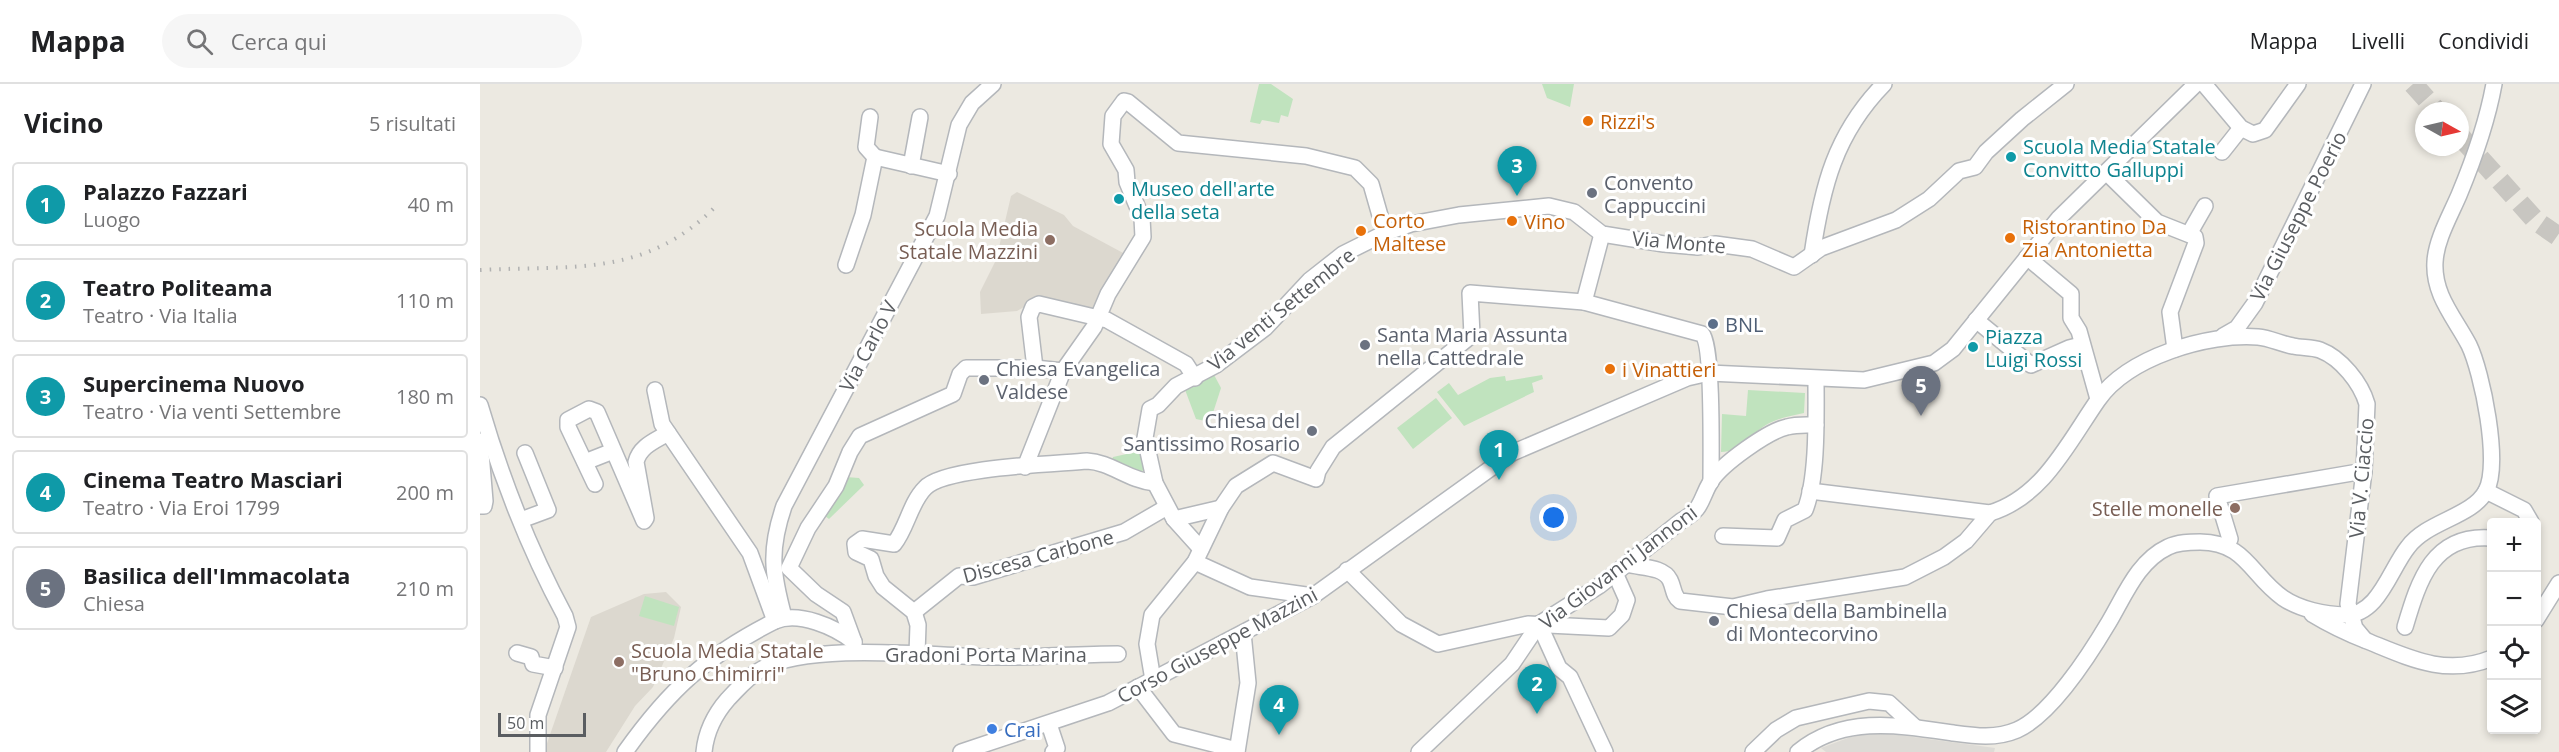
<!DOCTYPE html>
<html lang="it">
<head>
<meta charset="utf-8">
<style>
	body { margin:0; font-family:"Open Sans",sans-serif; background:#f6f6f6; color:#202124 }
	.controls { position:absolute; right:18px; bottom:18px; display:grid; overflow:hidden; border-radius:6px; box-shadow:0 3px 9px #0003 }
	.controls button { width:54px; height:54px; display:grid; place-items:center; padding:0; border:0; border-bottom:2px solid #e0e0e0; background:#fff; color:#202124; font:30px sans-serif }
	.compass { position:absolute; left:1935px; top:18px; width:54px; height:54px; border-radius:50%; background:#fff; box-shadow:0 3px 9px #0003; rotate:98deg }
	.scale { position:absolute; left:18px; bottom:15px; width:88px; box-sizing:border-box; padding-left:6px; border:3px solid #5a5d61; border-top:0; font-size:16px; line-height:21px; white-space:nowrap; color:#5a5d61; -webkit-text-stroke:4px #fff; paint-order:stroke }
	.you { position:absolute; left:1074px; top:434px; width:21px; height:21px; margin:-15px; border:4px solid #fff; border-radius:50%; background:#1a73e8; box-shadow:0 0 0 9px #1a73e833 }
	.badge { display:grid; place-items:center; width:39px; height:39px; border-radius:50%; background:#d93025; color:#fff; font-size:20px; font-weight:700 }
	.pin { position:absolute; translate:-50% -50px; filter:drop-shadow(0 2px 3px #0008) }
	.pin::after { content:''; position:absolute; top:32px; width:21px; height:18px; background:inherit; clip-path:polygon(0 0,100% 0,50% 100%) }
	.list { margin:0; padding:0; list-style:none }
	h2 { display:flex; justify-content:space-between; align-items:center; height:78px; margin:0; padding:0 24px; font-size:26px }
	h2 small { font-size:20px; font-weight:400; color:#757577 }
	.list li { display:grid; grid-template-columns:39px 1fr auto; gap:18px; align-items:center; box-sizing:border-box; height:84px; margin:0 12px 12px; padding:0 12px; border:2px solid #e0e0e0; border-radius:6px }
	.list b { display:block; font-size:22px; white-space:nowrap }
	.list p { margin:0; font-size:20px; white-space:nowrap; color:#757577 }
	.list em { font-size:20px; font-style:normal; color:#757577 }
	.icon { flex:none; width:33px; height:33px; fill:none; stroke:currentColor; stroke-width:2; stroke-linecap:round; stroke-linejoin:round }
	.map { position:relative; flex:none; width:2079px; height:668px; overflow:hidden }
	header { display:flex; align-items:center; gap:36px; box-sizing:border-box; height:84px; padding:0 30px; background:#fff; border-bottom:2px solid #e0e0e0 }
	header strong { font-size:28px }
	nav { display:flex; gap:33px; margin-inline-start:auto; font-size:21px }
	.search { width:420px; height:54px; background:#f6f6f6; display:flex; align-items:center; gap:15px; box-sizing:border-box; padding:0 21px; border-radius:33px; color:#757577; font-size:22px }
	main { display:flex }
	aside { flex:1; background:#fff }
	.map>svg:first-child { display:block }
	.industrial { fill:#dddbd6 }
	.education { fill:#dcd8cf }
	.green { fill:#c0e3be }
	.lines { fill:none; stroke-linecap:round; stroke-linejoin:round }
	.major-tunnel { stroke:#c8c6c1; stroke-width:20; stroke-dasharray:20 10; stroke-linecap:butt }
	.minor-casing { stroke:#b4b7bb; stroke-width:18 }
	.minor { stroke:#fff; stroke-width:15 }
	.rail { stroke:#b0b1b1; stroke-width:4; stroke-dasharray:1.5 8; stroke-linecap:butt }
	.food-dot { fill:#e8710a; stroke:#fff; stroke-width:2 }
	.culture-dot { fill:#0f9aa8; stroke:#fff; stroke-width:2 }
	.worship-dot { fill:#6b7280; stroke:#fff; stroke-width:2 }
	.education-dot { fill:#8d6e63; stroke:#fff; stroke-width:2 }
	.service-dot { fill:#5c6f8a; stroke:#fff; stroke-width:2 }
	.shop-dot { fill:#3f7fe0; stroke:#fff; stroke-width:2 }
	.labels { text-anchor:middle; dominant-baseline:central; stroke-width:6; stroke-linejoin:round; paint-order:stroke }
	.food-label { font-size:20px; fill:#c56008; stroke:#fff; text-anchor:start }
	.culture-label { font-size:20px; fill:#0d838f; stroke:#fff; text-anchor:start }
	.worship-label { font-size:20px; fill:#5b616d; stroke:#fff; text-anchor:start }
	.street-label { font-size:20px; fill:#5a5d61; stroke:#fff }
	.education-label { font-size:20px; fill:#785e54; stroke:#fff; text-anchor:end }
	.service-label { font-size:20px; fill:#4e5e75; stroke:#fff; text-anchor:start }
	.shop-label { font-size:20px; fill:#366cbe; stroke:#fff; text-anchor:start }
</style>
</head>
<body>
<header>
<strong>Mappa</strong>
<div class="search"><svg class="icon" aria-label="search" viewBox="0 0 24 24"><circle cx="10" cy="10" r="6"/><path d="M15 15l6 6"/></svg>Cerca qui</div>
<nav><a>Mappa</a><a>Livelli</a><a>Condividi</a></nav>
</header>
<main>
<aside>
<h2>Vicino<small>5 risultati</small></h2>
<ul class="list">
<li><span class="badge" style="background:#0f9aa8">1</span><div><b>Palazzo Fazzari</b><p>Luogo</p></div><em>40 m</em></li>
<li><span class="badge" style="background:#0f9aa8">2</span><div><b>Teatro Politeama</b><p>Teatro · Via Italia</p></div><em>110 m</em></li>
<li><span class="badge" style="background:#0f9aa8">3</span><div><b>Supercinema Nuovo</b><p>Teatro · Via venti Settembre</p></div><em>180 m</em></li>
<li><span class="badge" style="background:#0f9aa8">4</span><div><b>Cinema Teatro Masciari</b><p>Teatro · Via Eroi 1799</p></div><em>200 m</em></li>
<li><span class="badge" style="background:#6b7280">5</span><div><b>Basilica dell'Immacolata</b><p>Chiesa</p></div><em>210 m</em></li>
</ul>
</aside>
<div class="map">
<svg width="2079" height="668" viewBox="0 0 2079 668">
	<rect width="100%" height="100%" fill="#ece9e1"/>
	<path class="industrial" d="M1384,648L1411,650L1515,664L1514,668H1346L1341,664Z"/>
	<g class="education">
		<path d="M537,108L584,131L593,142L645,170L613,228L563,213L553,214L551,219L537,227L501,230L500,208L516,176L531,112Z"/>
		<path d="M186,508L201,523L194,554L173,603L155,622L126,668H67L65,665L111,533L164,510Z"/>
	</g>
	<g class="green">
		<path d="M779,0H791L813,15L808,33L801,31L799,39L782,36L780,40L770,38Z"/>
		<path d="M1062,0H1094L1090,23L1067,14Z"/>
		<path d="M732,287L741,304L730,338L716,335L704,303Z"/>
		<path d="M1062,291L1063,295L1052,299L1054,308L984,342L957,308L969,299L978,311L1010,294L1025,292L1026,297Z"/>
		<path d="M1268,306L1325,309L1324,329C1310,332 1298,334 1286,341C1271,350 1260,368 1241,368L1242,330L1266,332Z"/>
		<path d="M956,314L972,334L933,365L917,344Z"/>
		<path d="M660,367L664,385L661,389L632,376L633,373Z"/>
		<path d="M366,393L379,394L384,401L349,435L341,429Z"/>
		<path d="M165,512L199,523L194,542L159,532Z"/>
	</g>
	<g class="lines">
		<g class="major-tunnel">
			<path d="M1933,0L1957,27"/>
			<path d="M1980,52L2056,137L2079,153"/>
		</g>
		<g class="minor-casing">
			<g id="minor">
				<path d="M1724,0L1761,44L1773,50L1785,46L1818,0"/>
				<path d="M1742,68L1761,44"/>
				<path d="M395,73L469,90"/>
				<path d="M431,82L440,33"/>
				<path d="M1627,89L1677,138L1715,153L1716,159L1690,228L1695,265"/>
				<path d="M1709,150L1725,122"/>
				<path d="M1332,171C1342,103 1355,50 1404,0"/>
				<path d="M1547,173L1591,210V234L1599,247L1618,315"/>
				<path d="M366,181L383,131L395,73L386,63L390,33"/>
				<path d="M1104,218L1122,150"/>
				<path d="M1496,236L1551,281L1589,264L1601,261"/>
				<path d="M1743,252L1757,244L1775,219L1883,0"/>
				<path d="M555,284L549,233L553,223L559,220L627,236L706,280L715,294"/>
				<path d="M175,306L182,340L270,469L295,537C319,527 355,543 374,558V563"/>
				<path d="M0,321C21,393 49,465 85,532L88,543L58,631V668"/>
				<path d="M0,357L5,417L4,422H0"/>
				<path d="M105,378L133,367"/>
				<path d="M545,383L583,287L614,243L628,210L663,153L662,134L647,98L646,86L631,60L633,32L644,17L648,18L698,59L826,72L875,84L891,100L905,149"/>
				<path d="M115,400L88,343V336L109,325L117,328L164,437L166,434L156,378C160,362 175,357 188,349"/>
				<path d="M1330,407L1510,429C1563,413 1588,359 1618,316C1648,273 1728,249 1778,253C1790,254 1801,260 1813,262C1822,264 1832,263 1840,266C1861,274 1881,299 1887,320L1884,387L1868,520L1875,544L1885,556"/>
				<path d="M2006,407L2044,426L2051,438"/>
				<path d="M694,435L741,424"/>
				<path d="M41,436L68,426L45,369"/>
				<path d="M1243,452L1297,454L1305,436L1325,426C1338,393 1336,332 1336,295"/>
				<path d="M1747,462L1750,455L1737,412L1884,387"/>
				<path d="M721,465L694,435L675,399L665,354L670,325L678,321L696,302L736,281L785,244L830,196L863,170L905,149L931,140L979,131L1069,122L1094,128L1122,150L1184,160L1218,163L1235,160L1272,165L1314,183L1341,164L1416,136L1449,115L1479,87L1495,83L1506,68L1542,35L1586,0"/>
				<path d="M715,478L770,503L833,512"/>
				<path d="M1147,480C1160,484 1183,482 1190,496C1194,504 1193,512 1200,517L1253,523L1287,515L1425,493L1464,473L1486,457L1510,429"/>
				<path d="M867,486L921,540L958,560L1048,540L1129,544L1142,531L1147,516L1135,489"/>
				<path d="M434,528L479,492L493,493L644,448L687,423"/>
				<path d="M1832,530C1850,541 1867,549 1887,557C1929,574 1966,593 2012,574"/>
				<path d="M304,533C292,489 289,466 304,422L457,132L479,41L492,19L513,0"/>
				<path d="M2056,536L2079,499"/>
				<path d="M1059,540L1079,584L1090,593L1125,668"/>
				<path d="M1925,543C1939,496 1953,449 2012,454"/>
				<path d="M374,558L363,528L336,510L309,484L328,444L356,402L370,368L380,352L473,310L480,290L486,284H555L583,287"/>
				<path d="M37,569L51,573L53,580L75,584"/>
				<path d="M437,570L438,541L434,528L403,503L396,492L391,475L376,468L375,460L382,455L414,460C427,444 430,419 445,404C464,383 575,380 607,377C631,378 647,396 675,399"/>
				<path d="M673,596L667,560L672,531L715,478L741,424L756,402L793,379L836,395L838,387L853,363L992,251L990,209L1104,218L1222,250C1233,261 1231,375 1231,398"/>
				<path d="M658,603L694,650L757,666"/>
				<path d="M569,640L577,664L573,668"/>
				<path d="M145,668C189,606 227,571 295,537"/>
				<path d="M224,668C226,647 234,631 248,615C259,604 268,592 282,585C329,558 453,572 509,573C552,574 595,570 638,570"/>
				<path d="M481,668L628,619L833,512L1032,369L1207,294L1229,289L1384,296L1454,279L1473,265L1579,134L1716,0"/>
				<path d="M757,668L768,599L763,549"/>
				<path d="M939,668L1032,580L1059,540L1119,502L1201,437C1224,424 1219,417 1231,397C1242,380 1288,347 1307,343C1317,340 1326,341 1336,341"/>
				<path d="M1273,668L1296,646L1316,634L1389,617L1409,619L1435,643"/>
				<path d="M1318,668C1363,631 1419,641 1473,649C1495,652 1516,655 1537,646C1571,631 1610,570 1629,538C1645,511 1658,477 1688,463C1698,458 1710,458 1720,458C1766,458 1771,492 1803,514C1819,525 1845,531 1865,531C1899,531 1910,485 1928,463C1947,437 1992,433 2006,407C2021,380 2002,288 1989,261C1975,234 1953,211 1955,178C1956,156 1970,132 1979,111C1994,75 2007,39 2014,0"/>
			</g>
		</g>
		<use href="#minor" class="minor"/>
		<path class="rail" d="M0,186C93,181 165,194 236,122"/>
	</g>
	<g class="food-dot">
		<circle cx="1108" cy="37" r="6"/>
		<circle cx="1032" cy="137" r="6"/>
		<circle cx="881" cy="147" r="6"/>
		<circle cx="1530" cy="154" r="6"/>
		<circle cx="1130" cy="285" r="6"/>
	</g>
	<g class="culture-dot">
		<circle cx="1531" cy="73" r="6"/>
		<circle cx="639" cy="115" r="6"/>
		<circle cx="1493" cy="263" r="6"/>
	</g>
	<g class="worship-dot">
		<circle cx="1112" cy="109" r="6"/>
		<circle cx="885" cy="261" r="6"/>
		<circle cx="504" cy="296" r="6"/>
		<circle cx="832" cy="347" r="6"/>
		<circle cx="1234" cy="537" r="6"/>
	</g>
	<g class="education-dot">
		<circle cx="570" cy="156" r="6"/>
		<circle cx="1755" cy="424" r="6"/>
		<circle cx="139" cy="578" r="6"/>
	</g>
	<circle class="service-dot" cx="1233" cy="240" r="6"/>
	<circle class="shop-dot" cx="512" cy="645" r="6"/>
	<g class="labels">
		<g class="food-label">
			<text x="1120" y="37">Rizzi's</text>
			<text x="893" y="136">Corto<tspan x="893" dy="23">Maltese</tspan></text>
			<text x="1044" y="137">Vino</text>
			<text x="1542" y="142">Ristorantino Da<tspan x="1542" dy="23">Zia Antonietta</tspan></text>
			<text x="1142" y="285">i Vinattieri</text>
		</g>
		<g class="culture-label">
			<text x="1543" y="62">Scuola Media Statale<tspan x="1543" dy="23">Convitto Galluppi</tspan></text>
			<text x="651" y="104">Museo dell'arte<tspan x="651" dy="23">della seta</tspan></text>
			<text x="1505" y="252">Piazza<tspan x="1505" dy="23">Luigi Rossi</tspan></text>
		</g>
		<g class="worship-label">
			<text x="1124" y="98">Convento<tspan x="1124" dy="23">Cappuccini</tspan></text>
			<text x="897" y="250">Santa Maria Assunta<tspan x="897" dy="23">nella Cattedrale</tspan></text>
			<text x="516" y="284">Chiesa Evangelica<tspan x="516" dy="23">Valdese</tspan></text>
			<text x="820" y="336" text-anchor="end">Chiesa del<tspan x="820" dy="23">Santissimo Rosario</tspan></text>
			<text x="1246" y="526">Chiesa della Bambinella<tspan x="1246" dy="23">di Montecorvino</tspan></text>
		</g>
		<g class="street-label">
			<text transform="translate(1818 132) rotate(-63)">Via Giuseppe Poerio</text>
			<text transform="translate(1199 158) rotate(5)">Via Monte</text>
			<text transform="translate(801 225) rotate(-39)">Via venti Settembre</text>
			<text transform="translate(388 262) rotate(-62)">Via Carlo V</text>
			<text transform="translate(1881 394) rotate(-85)">Via V. Ciaccio</text>
			<text transform="translate(558 472) rotate(-15)">Discesa Carbone</text>
			<text transform="translate(1138 483) rotate(-37)">Via Giovanni Jannoni</text>
			<text transform="translate(737 561) rotate(-28)">Corso Giuseppe Mazzini</text>
			<text x="506" y="570">Gradoni Porta Marina</text>
		</g>
		<g class="education-label">
			<text x="558" y="144">Scuola Media<tspan x="558" dy="23">Statale Mazzini</tspan></text>
			<text x="1743" y="424">Stelle monelle</text>
			<text x="151" y="566" text-anchor="start">Scuola Media Statale<tspan x="151" dy="23">"Bruno Chimirri"</tspan></text>
		</g>
		<g class="service-label">
			<text x="1245" y="240">BNL</text>
		</g>
		<g class="shop-label">
			<text x="524" y="645">Crai</text>
		</g>
	</g>
</svg>
<div class="controls">
<button>+</button>
<button>−</button>
<button><svg class="icon" aria-label="locate" viewBox="0 0 24 24"><circle cx="12" cy="12" r="6"/><path d="M12 2v4M12 18v4M2 12h4M18 12h4"/></svg></button>
<button><svg class="icon" aria-label="layers" viewBox="0 0 24 24"><path d="M12 4l9 5-9 5-9-5zM3 14l9 5 9-5"/></svg></button>
</div>
<svg class="compass" viewBox="-18 -18 36 36"><path d="M0-13l5 13h-10z" fill="#e53935"/><path d="M0 13l5-13h-10z" fill="#757577"/></svg>
<div class="scale">50 m</div>
<div class="you"></div>
<div class="pin badge" style="left:1019px;top:396px;background:#0f9aa8">1</div>
<div class="pin badge" style="left:1057px;top:630px;background:#0f9aa8">2</div>
<div class="pin badge" style="left:1037px;top:112px;background:#0f9aa8">3</div>
<div class="pin badge" style="left:799px;top:651px;background:#0f9aa8">4</div>
<div class="pin badge" style="left:1441px;top:332px;background:#6b7280">5</div>
</div>
</main>
</body>
</html>
